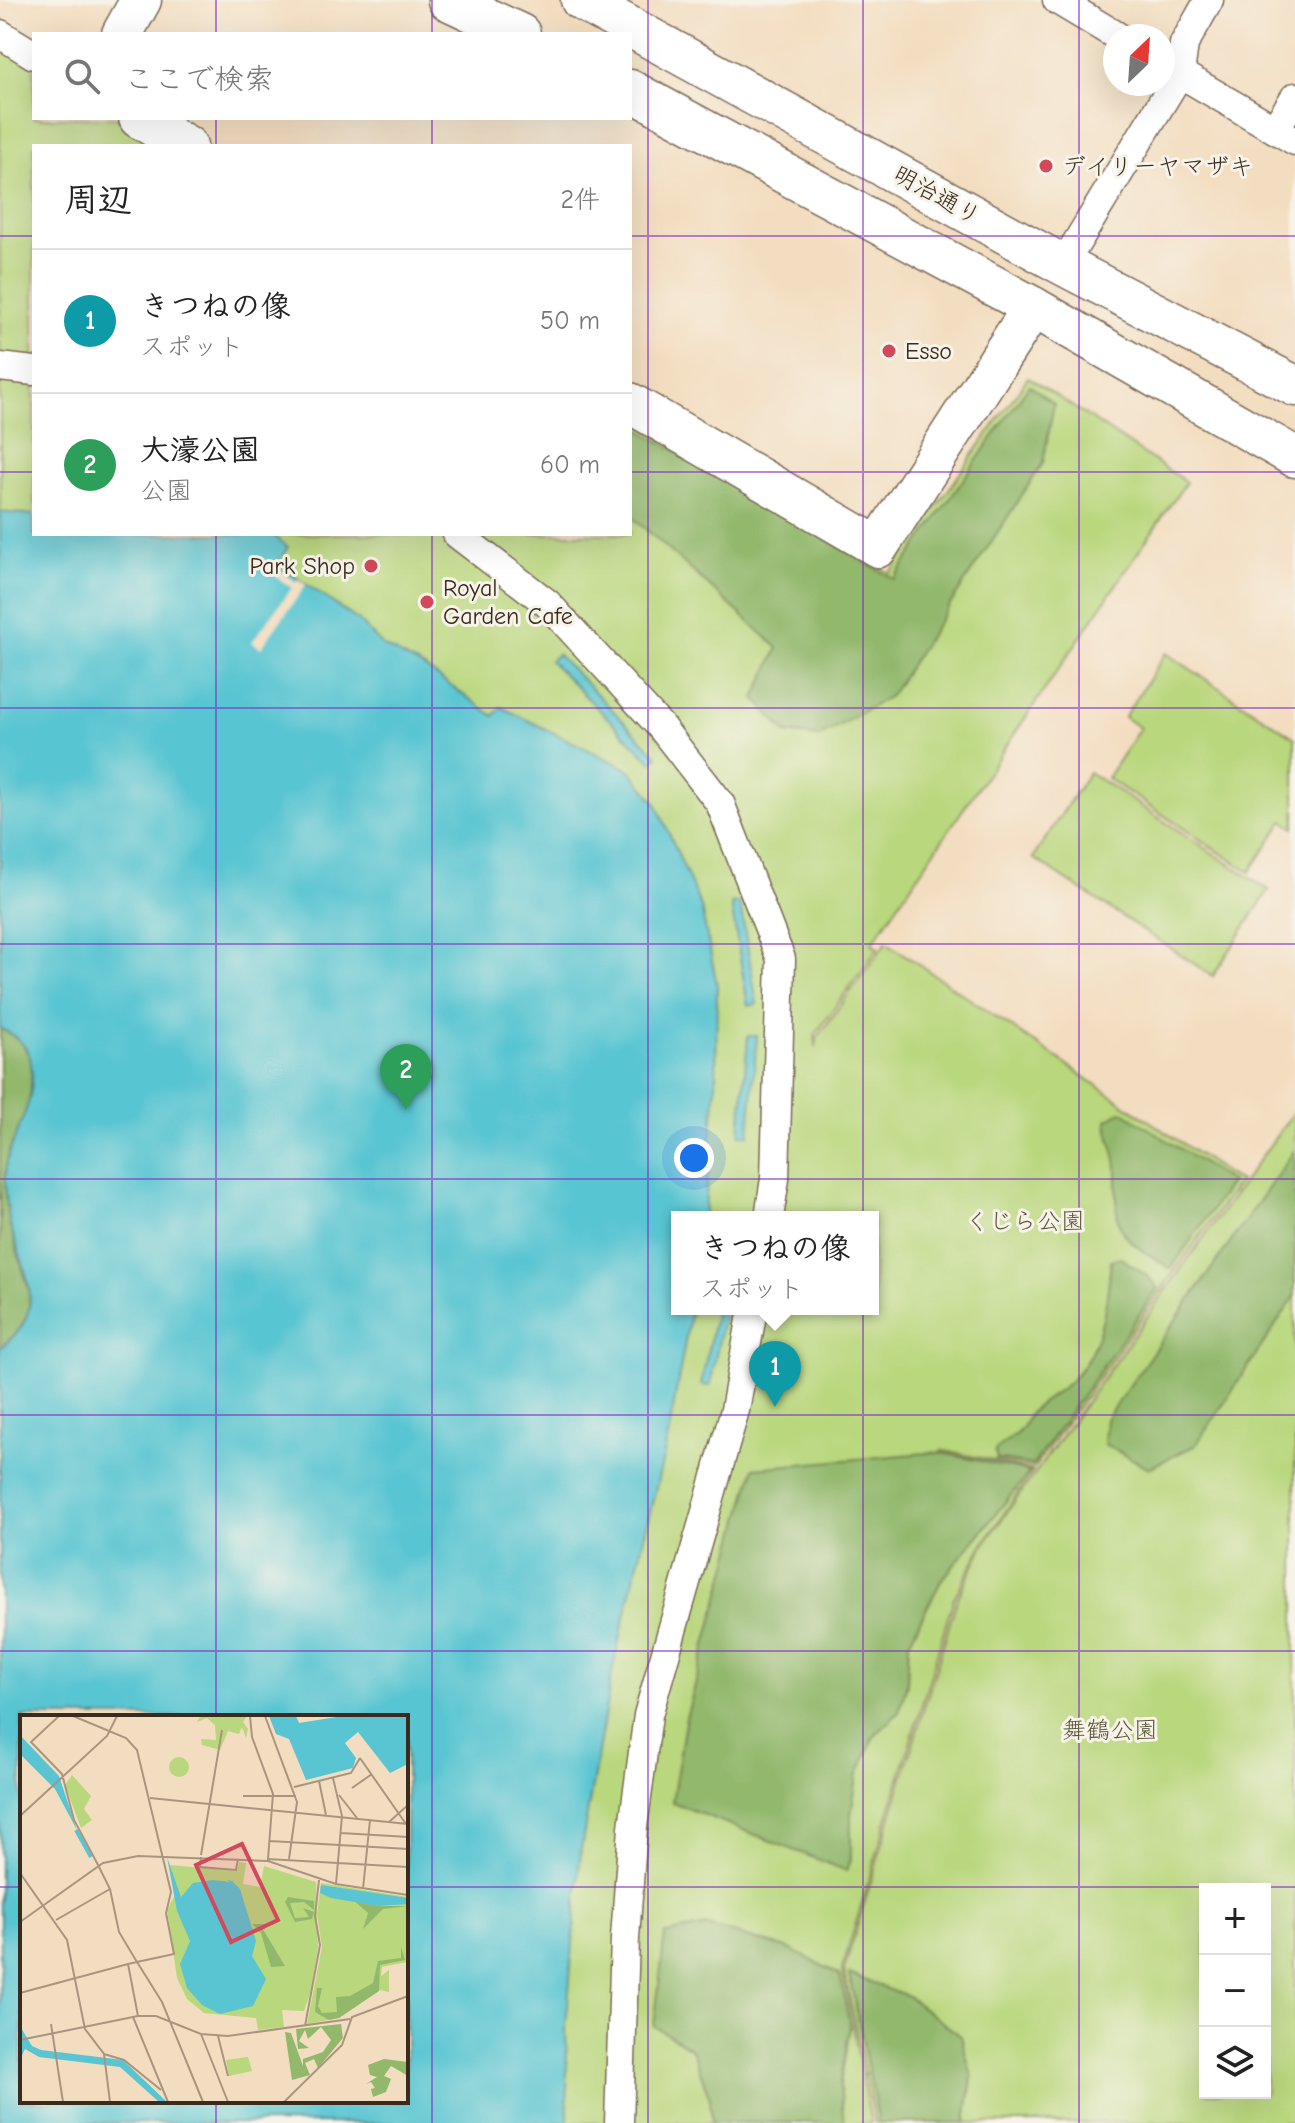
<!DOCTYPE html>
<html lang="ja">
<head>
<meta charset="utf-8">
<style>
	body { margin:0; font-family:"Comic Neue","Klee One",sans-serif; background:#f2f2f2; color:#222 }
	.controls { position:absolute; right:24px; bottom:24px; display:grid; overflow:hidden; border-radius:0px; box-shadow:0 8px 32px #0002 }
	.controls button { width:72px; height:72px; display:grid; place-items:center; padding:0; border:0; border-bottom:2px solid #e0e0e0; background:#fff; color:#222; font:40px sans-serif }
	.compass { position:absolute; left:1103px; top:24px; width:72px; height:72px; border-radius:50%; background:#fff; box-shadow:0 8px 32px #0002; rotate:25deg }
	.you { position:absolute; left:694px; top:1158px; width:28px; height:28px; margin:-20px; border:6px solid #fff; border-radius:50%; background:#1a73e8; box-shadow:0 0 0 12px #1a73e833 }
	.badge { display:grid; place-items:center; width:52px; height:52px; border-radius:50%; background:#d1495b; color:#fff; font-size:26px; font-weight:700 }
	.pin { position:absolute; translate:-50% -66px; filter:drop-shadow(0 2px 4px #0008) }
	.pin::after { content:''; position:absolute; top:42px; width:28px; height:24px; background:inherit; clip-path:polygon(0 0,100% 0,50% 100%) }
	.popup { position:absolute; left:671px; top:1211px; width:208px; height:104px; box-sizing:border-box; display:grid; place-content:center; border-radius:0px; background:#fff; filter:drop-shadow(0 2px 6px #0005); font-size:26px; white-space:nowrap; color:#767676 }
	.popup b { font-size:30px; color:#222 }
	.popup::after { content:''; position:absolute; left:50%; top:100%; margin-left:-16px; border:16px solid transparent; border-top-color:#fff }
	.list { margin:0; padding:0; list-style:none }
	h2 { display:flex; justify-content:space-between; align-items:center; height:104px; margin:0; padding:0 32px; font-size:34px }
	h2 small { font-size:26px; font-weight:400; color:#767676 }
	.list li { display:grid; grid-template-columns:52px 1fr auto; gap:24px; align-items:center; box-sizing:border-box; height:144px; padding:0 32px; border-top:2px solid #e0e0e0 }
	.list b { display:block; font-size:30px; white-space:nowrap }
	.list p { margin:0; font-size:26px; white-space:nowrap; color:#767676 }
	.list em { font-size:26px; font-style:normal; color:#767676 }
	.icon { flex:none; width:44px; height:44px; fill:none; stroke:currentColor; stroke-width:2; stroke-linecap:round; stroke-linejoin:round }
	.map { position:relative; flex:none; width:1295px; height:2123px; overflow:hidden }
	.search { position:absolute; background:#fff; box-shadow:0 8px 32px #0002; left:32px; top:32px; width:600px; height:88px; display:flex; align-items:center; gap:20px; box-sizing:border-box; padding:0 28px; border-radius:0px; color:#767676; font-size:30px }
	.panel { position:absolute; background:#fff; box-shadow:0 8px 32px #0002; left:32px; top:144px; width:600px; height:392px; border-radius:0px }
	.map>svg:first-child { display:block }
	.green { fill:#b9d77d; stroke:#7a804e; stroke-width:2; fill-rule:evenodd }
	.forest { fill:#92b86c; stroke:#667145; stroke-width:2 }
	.water { fill:#59c5d2; stroke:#4a7878; stroke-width:2; fill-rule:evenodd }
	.pier { fill:#f3ddc0 }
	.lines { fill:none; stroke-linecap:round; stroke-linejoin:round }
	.street-casing { stroke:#7b6957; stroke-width:31 }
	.secondary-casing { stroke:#7b6957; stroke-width:43 }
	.street { stroke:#fff; stroke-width:28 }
	.secondary { stroke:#fff; stroke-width:40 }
	.grid { fill:none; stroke:#7b2cbf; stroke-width:2; stroke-opacity:0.55 }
	.poi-dot { fill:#d1495b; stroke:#f7f3e8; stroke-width:3 }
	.labels { text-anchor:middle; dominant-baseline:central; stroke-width:6; stroke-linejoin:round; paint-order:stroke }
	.poi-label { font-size:24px; fill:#3b2a1e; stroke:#f7f3e8; text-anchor:start }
	.street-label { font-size:24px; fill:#3b2a1e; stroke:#f7f3e8 }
	.park-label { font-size:24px; fill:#5a5536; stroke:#f7f3e8 }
	.inset-river { fill:none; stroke:#59c5d2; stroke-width:4 }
	.inset-road { fill:none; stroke:#a9957f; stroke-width:2 }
	.view { fill:#d1495b; fill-opacity:0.15; stroke:#d1495b; stroke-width:4 }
	.inset-edge { fill:none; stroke:#3b2a1e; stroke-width:4 }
</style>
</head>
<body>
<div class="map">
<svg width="1295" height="2123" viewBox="0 0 1295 2123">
	<rect width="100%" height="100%" fill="#f7f3e8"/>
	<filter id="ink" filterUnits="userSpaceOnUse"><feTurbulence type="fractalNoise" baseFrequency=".0125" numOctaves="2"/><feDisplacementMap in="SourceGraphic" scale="16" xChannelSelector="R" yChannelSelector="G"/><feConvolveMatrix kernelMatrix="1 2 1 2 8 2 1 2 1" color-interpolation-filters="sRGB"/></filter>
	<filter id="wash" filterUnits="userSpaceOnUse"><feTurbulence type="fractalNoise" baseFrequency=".006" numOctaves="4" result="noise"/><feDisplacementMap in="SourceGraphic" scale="32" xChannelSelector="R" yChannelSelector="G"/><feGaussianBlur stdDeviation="1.8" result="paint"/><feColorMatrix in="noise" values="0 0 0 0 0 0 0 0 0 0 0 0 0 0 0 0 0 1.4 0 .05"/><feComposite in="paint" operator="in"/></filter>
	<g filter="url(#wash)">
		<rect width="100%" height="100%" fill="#f3ddc0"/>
		<g class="green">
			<path d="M0,46L34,66V118H121L169,146H34V534H630V419L890,573L1028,377L1186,482L872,943L878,948L815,1035L816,1048L817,1038L886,942L1239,1182L1034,1468L940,1450L1033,1471L985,1541L954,1598L842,1969L871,2123H0ZM677,1217H873V1309H677ZM22,1717H406V2101H22Z"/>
			<path d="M1166,653L1295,738V828L1283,821L1250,872L1107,778L1140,728L1124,717Z"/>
			<path d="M1089,772L1269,890L1213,976L1033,858Z"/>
			<path d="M1295,1110V2123H875L844,1970L957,1599L985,1543ZM1205,1889H1265V2093H1205Z"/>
		</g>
		<g class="forest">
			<path d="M1029,385L1054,404L1043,463L890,696L819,737L786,733L755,698L778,648L630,515V424L894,579Z"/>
			<path d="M0,1028L22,1042L32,1062L30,1104L9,1151V1222L29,1290V1312L20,1330L0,1348Z"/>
			<path d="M1122,1111L1231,1182L1171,1269C1112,1230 1117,1239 1117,1169C1117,1152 1107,1138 1107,1120Z"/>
			<path d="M1295,1150V1296L1196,1445L1149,1468L1104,1444L1106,1419Z"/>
			<path d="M1120,1257L1146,1275L1158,1288L1033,1465L997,1459L995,1451C1001,1442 1012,1439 1019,1431C1024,1426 1027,1417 1032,1411C1039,1403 1057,1393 1066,1385C1102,1353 1107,1305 1111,1260Z"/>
			<path d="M938,1452L1030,1472L941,1581L909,1642L907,1683L899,1712L873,1738L857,1777L851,1814V1859L847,1871L672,1802L685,1722L754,1468Z"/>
			<path d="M707,1926L790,1949L840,1975L850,2027L840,2085L844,2123H712L710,2099L692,2049L654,2026L665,1934Z"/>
			<path d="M849,1974L908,1997L961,2036L972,2077L966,2123H879Z"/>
		</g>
		<g class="water">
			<path d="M0,512L34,515V534H271L288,547L277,564L359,621L383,646L425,668L494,716L501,707L630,770L656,803L701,907L717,985L716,1087L704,1217H677V1309H691L668,1437L613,1667L581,1849L566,2026L568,2123H0V1348C12,1338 22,1330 27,1315C37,1288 17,1251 10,1225C7,1212 6,1196 5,1182C4,1138 39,1110 31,1063C29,1045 15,1036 0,1028ZM22,1717H406V2101H22Z"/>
			<path d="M557,654L658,756L652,762L550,661Z"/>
			<path d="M740,903L757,1004L748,1006L731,904Z"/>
			<path d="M748,1036H757L749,1135L740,1134Z"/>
			<path d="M716,1309H725L710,1386L701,1385Z"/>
		</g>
		<path class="pier" d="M268,561L296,582L298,579L306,585L261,648L252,642L292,588L263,567Z"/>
	</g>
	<g filter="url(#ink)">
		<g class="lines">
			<g class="street-casing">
				<g id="street">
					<path d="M1057,0L1117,36"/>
					<path d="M0,34L34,55"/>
					<path d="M1164,64L1295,141"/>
					<path d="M1275,129L1295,97"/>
					<path d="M1063,265L1180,73L1184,44L1209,0"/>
					<path d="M0,367L34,371"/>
					<path d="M457,534L547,603L661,727L720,803L781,959L775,1179L769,1217"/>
					<path d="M619,2123L625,1938L633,1827L648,1715L735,1410L753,1309"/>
				</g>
			</g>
			<g class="secondary-casing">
				<g id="secondary">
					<path d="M448,0L520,34"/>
					<path d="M581,0L1063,265L1295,386"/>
					<path d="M122,34L141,0"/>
					<path d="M630,90L1033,307L1295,457"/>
					<path d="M139,118L187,146"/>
					<path d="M630,403L878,547L1033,307"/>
				</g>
			</g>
			<use href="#street" class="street"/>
			<use href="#secondary" class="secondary"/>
		</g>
	</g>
	<path class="grid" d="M216,0V34M432,0V34M648,0V2123M863,0V2123M1079,0V2123M216,118V146M432,118V146M0,236H34M630,236H1295M0,472H34M630,472H1295M216,534V1717M432,534V2123M0,708H1295M0,944H1295M0,1179H1295M0,1415H1295M0,1651H1295M0,1887H22M406,1887H1295M216,2101V2123"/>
	<g class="poi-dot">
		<circle cx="1046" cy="166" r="8"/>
		<circle cx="889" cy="351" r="8"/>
		<circle cx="371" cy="566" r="8"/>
		<circle cx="427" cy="602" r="8"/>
	</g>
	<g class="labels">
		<g class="poi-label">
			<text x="1062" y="166">デイリーヤマザキ</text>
			<text x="905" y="351">Esso</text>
			<text x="355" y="566" text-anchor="end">Park Shop</text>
			<text x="443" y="588">Royal<tspan x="443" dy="28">Garden Cafe</tspan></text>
		</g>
		<g class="street-label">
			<text transform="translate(937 195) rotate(29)">明治通り</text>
		</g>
		<g class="park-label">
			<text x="1025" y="1221">くじら公園</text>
			<text x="1110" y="1730">舞鶴公園</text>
		</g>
	</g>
	<g transform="translate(20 1715)">
		<rect width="388" height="388" fill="#f3ddc0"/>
		<path d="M180,1H227L223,7L228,14L226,23L222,12L219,19L208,16L200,35L182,30L181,24L196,25L195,10L187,3L177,7ZM149 52a10 10 0 1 1 20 0a10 10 0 1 1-20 0ZM52,60L71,81L64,94L72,105L61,113L45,70ZM219,147L226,148L223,169L240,172L244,151L296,167L298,232L291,276L284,296L262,295L264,312L238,315L236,303L184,298L167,284L157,263L147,195L157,176L150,150L217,156ZM301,168L388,182L387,247L362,252L361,261L369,255V277L360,275L319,303L287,309L302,232L297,199ZM228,342L232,356L209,361L206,345Z" fill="#b9d77d"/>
		<path d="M268,182L294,186V195L284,187L270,188L275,203L289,202L283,193L294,197L292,204L275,207L265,187ZM332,184L359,191H388L363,194L343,214L348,198ZM232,209H245V215L241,211L265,251L251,252L241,218ZM381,232L385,245L360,250L359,276L319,303L309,305L295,297L297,273H302L298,291L302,298L317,297L316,282L330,281L353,268L358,246L381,243ZM321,309L323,323L298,353L294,344L285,348L290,360L272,365L265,317L271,318L283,351V344L303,337L311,325L301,312L288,324L285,315L279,326L289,333L278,334L276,314ZM364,344L388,347V361L371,351L364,361L371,364L366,377L353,382L351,374L355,373L351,367L346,369L357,362L350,360L348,350Z" fill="#92b86c"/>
		<path d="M249,1H276L279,8L323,1H388V49L370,58L338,17L325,28L336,43L333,53L286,65L269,24L256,19ZM0,20L39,61L57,115L35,74L0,39ZM147,142L161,182L173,168L193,165L210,167L207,165L212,166L220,174L236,226L232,241L246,264L233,291L200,299L182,290L167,273L160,249L170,226L157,196ZM301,170L388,183V189L358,191L311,183L300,178ZM0,311L12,331L21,335L103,345L147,387H139L100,352L19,342L5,334L0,345Z" fill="#59c5d2"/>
		<path class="inset-river" d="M56,115L71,142"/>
		<path class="inset-road" d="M39,1L11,27L42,59L54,105L77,148M53,1L106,23L117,35L151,177L146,198L154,239L117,247L142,287L183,387M230,1L232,22L253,79L248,144M245,1L277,87L269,144M340,43L386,109M313,63L322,101L316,169M299,66L306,100M274,72L331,58L340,43M332,73L352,59M319,80L337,103M223,81H276M130,83L388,109M0,101L87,21L97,1M369,107L388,90M321,118L388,122M250,126L388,134M181,140L202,15M181,142L180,152L216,155L218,144M247,144L388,152M77,148L90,174L99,217L117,247L108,249L118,301L113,302L148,387M0,158L47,225L65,314L84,339L90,387M343,174L350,105M36,205L90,174M0,207L83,148L118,141L248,146L316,169L388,180M0,278L108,249M118,301H136L181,319L208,321L330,304M31,309L43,387M285,311L300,230L295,201L299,165M181,319L208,387M198,321L208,361M0,325L113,302M84,339L104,345L141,375M264,387L322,330L332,302L388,281"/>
		<path class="view" d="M222,129L258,205L211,227L176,150Z"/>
		<rect width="388" height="388" class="inset-edge"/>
	</g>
</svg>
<div class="controls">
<button>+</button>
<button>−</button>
<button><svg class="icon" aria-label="layers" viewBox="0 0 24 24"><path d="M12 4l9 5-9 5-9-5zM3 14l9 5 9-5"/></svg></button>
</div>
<svg class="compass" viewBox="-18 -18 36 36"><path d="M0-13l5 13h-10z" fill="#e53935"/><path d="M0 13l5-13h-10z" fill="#767676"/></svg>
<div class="you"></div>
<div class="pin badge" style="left:775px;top:1407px;background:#0f9aa8">1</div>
<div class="popup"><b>きつねの像</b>スポット</div>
<div class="pin badge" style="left:406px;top:1110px;background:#2e9e5b">2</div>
<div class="search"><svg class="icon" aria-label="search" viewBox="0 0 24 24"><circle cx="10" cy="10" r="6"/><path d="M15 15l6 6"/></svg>ここで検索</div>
<section class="panel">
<h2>周辺<small>2件</small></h2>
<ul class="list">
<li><span class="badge" style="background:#0f9aa8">1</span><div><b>きつねの像</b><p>スポット</p></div><em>50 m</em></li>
<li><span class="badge" style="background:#2e9e5b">2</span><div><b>大濠公園</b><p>公園</p></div><em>60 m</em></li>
</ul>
</section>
</div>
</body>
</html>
